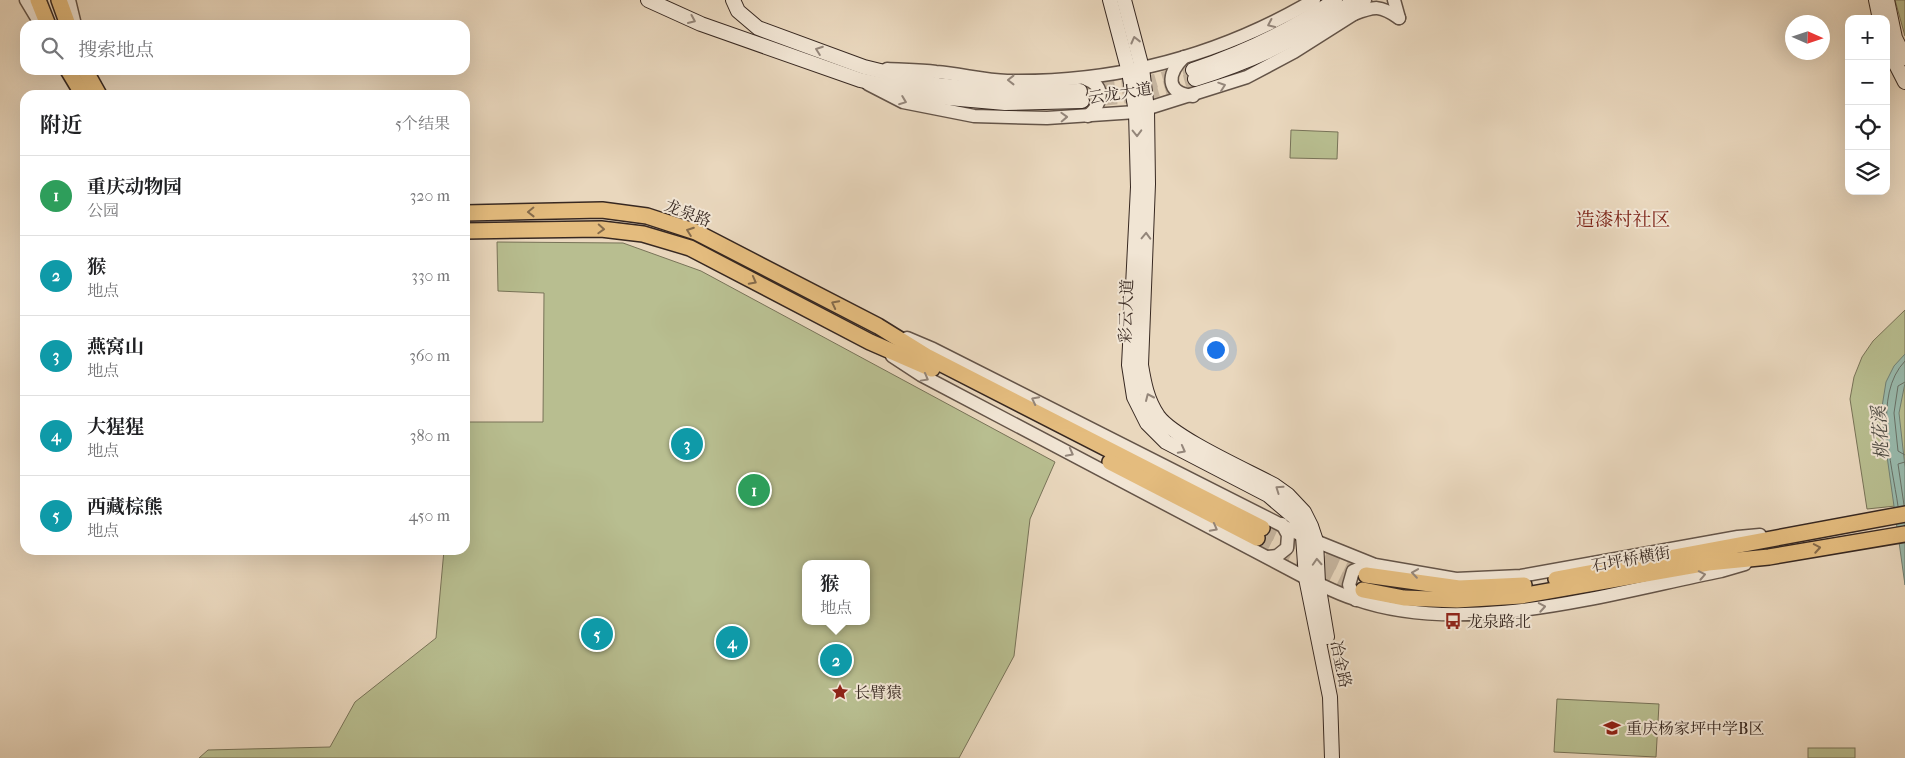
<!DOCTYPE html>
<html lang="zh">
<head>
<meta charset="utf-8">
<style>
	body { margin:0; font-family:"IM FELL French Canon","Noto Serif SC",serif; background:#f6f6f6; color:#202124 }
	.controls { position:absolute; right:15px; top:15px; display:grid; overflow:hidden; border-radius:10px; box-shadow:0 5px 20px #0002 }
	.controls button { width:45px; height:45px; display:grid; place-items:center; padding:0; border:0; border-bottom:1px solid #e0e0e0; background:#fff; color:#202124; font:25px sans-serif }
	.compass { position:absolute; left:1785px; top:15px; width:45px; height:45px; border-radius:50%; background:#fff; box-shadow:0 5px 20px #0002; rotate:93deg }
	.you { position:absolute; left:1215px; top:349px; width:18px; height:18px; margin:-12px; border:4px solid #fff; border-radius:50%; background:#1a73e8; box-shadow:0 0 0 8px #1a73e833 }
	.badge { display:grid; place-items:center; width:32px; height:32px; border-radius:50%; background:#8f2418; color:#fff; font-size:16px; font-weight:700 }
	.pin { position:absolute; translate:-50% -50%; border:2px solid #fff; box-shadow:0 1px 5px #0006 }
	.popup { position:absolute; left:802px; top:560px; width:68px; height:65px; box-sizing:border-box; display:grid; place-content:center; border-radius:10px; background:#fff; filter:drop-shadow(0 1px 4px #0005); font-size:16px; white-space:nowrap; color:#757577 }
	.popup b { font-size:19px; color:#202124 }
	.popup::after { content:''; position:absolute; left:50%; top:100%; margin-left:-10px; border:10px solid transparent; border-top-color:#fff }
	.list { margin:0; padding:0; list-style:none }
	h2 { display:flex; justify-content:space-between; align-items:center; height:65px; margin:0; padding:0 20px; font-size:21px }
	h2 small { font-size:16px; font-weight:400; color:#757577 }
	.list li { display:grid; grid-template-columns:32px 1fr auto; gap:15px; align-items:center; box-sizing:border-box; height:80px; padding:0 20px; border-top:1px solid #e0e0e0 }
	.list b { display:block; font-size:19px; white-space:nowrap }
	.list p { margin:0; font-size:16px; white-space:nowrap; color:#757577 }
	.list em { font-size:16px; font-style:normal; color:#757577 }
	.icon { flex:none; width:28px; height:28px; fill:none; stroke:currentColor; stroke-width:2; stroke-linecap:round; stroke-linejoin:round }
	.map { position:relative; flex:none; width:1905px; height:758px; overflow:hidden }
	.search { position:absolute; background:#fff; box-shadow:0 5px 20px #0002; left:20px; top:20px; width:450px; height:55px; display:flex; align-items:center; gap:12px; box-sizing:border-box; padding:0 18px; border-radius:15px; color:#757577; font-size:19px }
	.panel { position:absolute; background:#fff; box-shadow:0 5px 20px #0002; left:20px; top:90px; width:450px; height:465px; border-radius:15px }
	.map>svg:first-child { display:block }
	.green { fill:#b8be90; stroke:#787358; fill-rule:evenodd }
	.water { fill:#98baad; stroke:#718075 }
	.lines { fill:none; stroke-linecap:round; stroke-linejoin:round }
	.shore { stroke:#687167; stroke-width:1 }
	.secondary-tunnel { stroke:#c5b49e; stroke-width:14; stroke-dasharray:14 7; stroke-linecap:butt }
	.primary-tunnel { stroke:#c5b49e; stroke-width:15; stroke-dasharray:15 8; stroke-linecap:butt }
	.tertiary-casing { stroke:#645448; stroke-width:15 }
	.secondary-casing { stroke:#372821; stroke-width:16 }
	.primary-casing { stroke:#372821; stroke-width:18 }
	.tertiary { stroke:#f1e5d4; stroke-width:12 }
	.secondary { stroke:#f1e5d4; stroke-width:14 }
	.primary { stroke:#e4bc7e; stroke-width:15 }
	.oneway { stroke:#94867a }
	.oneway2 { stroke:#856b4b }
	.labels { text-anchor:middle; dominant-baseline:central; stroke-width:4; stroke-linejoin:round; paint-order:stroke }
	.street-label { font-size:16px; fill:#372821; stroke:#f1e5d4 }
	.poi-label { font-size:16px; fill:#372821; stroke:#f1e5d4; text-anchor:start }
	.water-label { font-size:18px; font-style:italic; fill:#4f4c44; stroke:#f1e5d4 }
	.quarter-label { font-size:19px; fill:#7a1f14; stroke:#f1e5d4 }
</style>
</head>
<body>
<div class="map">
<svg width="1905" height="758" viewBox="0 0 1905 758">
	<rect width="100%" height="100%" fill="#e9d7bd"/>
	<filter id="stains"><feTurbulence type="fractalNoise" baseFrequency=".004" numOctaves="4"/><feColorMatrix values="0 0 0 0 .2 0 0 0 0 .09 0 0 0 0 .02 0 0 0 .5 -.17"/></filter>
	<radialGradient id="worn" r=".72"><stop offset=".6" stop-color="#630" stop-opacity="0"/><stop offset="1" stop-color="#630" stop-opacity=".3"/></radialGradient>
	<g class="green">
		<path d="M1895,0H1905V36Z"/>
		<path d="M1291,130L1338,132L1337,159L1290,158Z"/>
		<path d="M497,242L623,243L701,271L1055,462L1030,519L1014,656L959,758H199L208,750L330,747L355,702L436,638L444,550H465V422H543L544,293L498,291ZM806,564H866V621H806Z"/>
		<path d="M1905,310V505L1867,509L1850,399L1854,377L1862,357L1873,341Z"/>
		<path d="M1557,699L1659,704L1656,757L1554,752Z"/>
		<rect x="1808" y="748" width="47" height="10"/>
	</g>
	<path class="water" d="M1905,354V383L1899,413L1905,467V585L1881,413L1886,382L1894,366Z"/>
	<g class="lines">
		<g class="shore">
			<path d="M1905,382L1898,386L1894,413L1898,451L1905,455"/>
			<path d="M1904,505L1898,464L1905,462"/>
			<path d="M1898,506C1892,464 1872,395 1905,361"/>
		</g>
		<g class="secondary-tunnel">
			<path d="M1080,91L1137,86L1193,70"/>
			<path d="M1082,101L1139,95L1195,79"/>
		</g>
		<g class="primary-tunnel">
			<path d="M1262,528L1366,575"/>
			<path d="M1257,538L1361,589"/>
		</g>
		<g class="tertiary-casing">
			<g id="tertiary">
				<path d="M26,0L41,25"/>
				<path d="M69,0L75,25"/>
				<path d="M1394,0L1399,18"/>
				<path d="M1354,14C1375,6 1380,5 1399,18"/>
				<path d="M1184,57C1167,74 1165,93 1193,96"/>
				<path d="M887,69C903,70 920,70 936,72C960,74 984,80 1007,81C1117,83 1219,56 1314,0"/>
				<path d="M1086,79C1107,86 1101,105 1088,116"/>
				<path d="M868,84L903,102L974,116L1047,118L1136,112L1247,77L1294,52L1354,14L1365,0"/>
				<path d="M907,338L933,349L1303,536L1375,565L1456,579L1521,576L1738,537L1760,535"/>
				<path d="M892,356L921,375L1306,578C1322,585 1338,594 1355,599C1465,638 1610,593 1721,571L1745,564"/>
				<path d="M1268,557L1277,556L1287,548L1288,535L1282,524"/>
				<path d="M1356,600L1349,585L1353,571L1365,566L1373,565"/>
			</g>
		</g>
		<g class="secondary-casing">
			<g id="secondary">
				<path d="M648,0L701,24L860,80L937,97L1005,103L1082,101"/>
				<path d="M733,0L738,11L758,28L864,67L937,85L1004,92L1080,91"/>
				<path d="M1110,0L1129,72L1136,112L1138,187L1129,365L1134,397L1147,423L1166,442L1268,495L1295,518L1303,536L1306,578L1330,697L1332,758"/>
				<path d="M1124,0L1142,68L1147,109L1148,184L1141,365C1144,383 1147,400 1158,416C1174,438 1246,470 1274,485L1288,495L1304,512L1311,526L1316,541L1318,583L1327,637"/>
				<path d="M1876,0L1880,19"/>
				<path d="M1887,0L1895,38L1905,58"/>
				<path d="M1886,45L1905,82"/>
				<path d="M1193,70C1243,53 1291,31 1335,0"/>
				<path d="M1195,79C1253,61 1307,36 1355,0"/>
			</g>
		</g>
		<g class="primary-casing">
			<g id="primary">
				<path d="M38,0L48,25"/>
				<path d="M59,0L68,25"/>
				<path d="M68,70L83,95"/>
				<path d="M85,70L99,95"/>
				<path d="M465,213L602,210L647,216L696,232L878,326L928,357L1262,528"/>
				<path d="M465,231L601,229L643,234L690,248L870,342L932,369"/>
				<path d="M1110,462L1257,538"/>
				<path d="M1366,575L1459,588L1524,585"/>
				<path d="M1556,579L1905,514"/>
				<path d="M1363,590L1404,598L1457,600L1521,596L1708,563L1769,557L1905,534"/>
			</g>
		</g>
		<use href="#tertiary" class="tertiary"/>
		<use href="#secondary" class="secondary"/>
		<use href="#primary" class="primary"/>
	</g>
	<defs><path id="oneway-chevron" d="M-2-3.5L2.5 0L-2 3.5" fill="none" stroke-width="1.6" stroke-linecap="round" stroke-linejoin="round" transform="scale(1.25)"/></defs>
	<g class="oneway">
		<use href="#oneway-chevron" transform="translate(692 20) rotate(24)"/>
		<use href="#oneway-chevron" transform="translate(1271 24) rotate(155)"/>
		<use href="#oneway-chevron" transform="translate(1135 40) rotate(-104)"/>
		<use href="#oneway-chevron" transform="translate(819 50) rotate(-160)"/>
		<use href="#oneway-chevron" transform="translate(1011 80) rotate(-180)"/>
		<use href="#oneway-chevron" transform="translate(1222 86) rotate(-19)"/>
		<use href="#oneway-chevron" transform="translate(903 101) rotate(21)"/>
		<use href="#oneway-chevron" transform="translate(1064 117) rotate(-2)"/>
		<use href="#oneway-chevron" transform="translate(1137 133) rotate(89)"/>
		<use href="#oneway-chevron" transform="translate(1146 236) rotate(-88)"/>
		<use href="#oneway-chevron" transform="translate(925 378) rotate(29)"/>
		<use href="#oneway-chevron" transform="translate(1149 397) rotate(-114)"/>
		<use href="#oneway-chevron" transform="translate(1035 400) rotate(-153)"/>
		<use href="#oneway-chevron" transform="translate(1182 450) rotate(28)"/>
		<use href="#oneway-chevron" transform="translate(1070 453) rotate(28)"/>
		<use href="#oneway-chevron" transform="translate(1279 489) rotate(-145)"/>
		<use href="#oneway-chevron" transform="translate(1214 528) rotate(28)"/>
		<use href="#oneway-chevron" transform="translate(1317 562) rotate(-93)"/>
		<use href="#oneway-chevron" transform="translate(1415 573) rotate(-172)"/>
		<use href="#oneway-chevron" transform="translate(1702 575) rotate(-11)"/>
		<use href="#oneway-chevron" transform="translate(1542 607) rotate(-10)"/>
	</g>
	<g class="oneway2">
		<use href="#oneway-chevron" transform="translate(531 212) rotate(179)"/>
		<use href="#oneway-chevron" transform="translate(601 229) rotate(3)"/>
		<use href="#oneway-chevron" transform="translate(690 231) rotate(-160)"/>
		<use href="#oneway-chevron" transform="translate(753 281) rotate(28)"/>
		<use href="#oneway-chevron" transform="translate(835 304) rotate(-153)"/>
		<use href="#oneway-chevron" transform="translate(1817 548) rotate(-10)"/>
	</g>
	<defs>
		<g id="bus-bare" transform="scale(1.35)"><path d="M-5-6H5V4H4V6H2V4H-2V6H-4V4H-5ZM-3.5-4V0h7V-4ZM-3.5 1.2v1.5H-2V1.2ZM2 1.2v1.5H3.5V1.2Z" fill="#8f2418" stroke="#f1e5d4" stroke-width="2.5" paint-order="stroke"/></g>
		<g id="sight-bare" transform="scale(1.35)"><path d="M0-6L1.8-2.2L6-1.7L2.9 1.2L3.7 5.4L0 3.3L-3.7 5.4L-2.9 1.2L-6-1.7L-1.8-2.2Z" fill="#8f2418" stroke="#f1e5d4" stroke-width="2.5" paint-order="stroke"/></g>
		<g id="school-bare" transform="scale(1.35)"><path d="M0-5L7-2L0 1L-7-2ZM-4 1L0 2.5L4 1V4Q0 6-4 4Z" fill="#8f2418" stroke="#f1e5d4" stroke-width="2.5" paint-order="stroke"/></g>
	</defs>
	<g fill-rule="evenodd">
		<use href="#bus-bare" x="1453" y="621"/>
		<use href="#sight-bare" x="840" y="692"/>
		<use href="#school-bare" x="1612" y="728"/>
	</g>
	<g class="labels">
		<g class="street-label">
			<text transform="translate(1120 93) rotate(-9)">云龙大道</text>
			<text transform="translate(688 213) rotate(21)">龙泉路</text>
			<text transform="translate(1126 311) rotate(-88)">彩云大道</text>
			<text transform="translate(1631 559) rotate(-10)">石坪桥横街</text>
			<text transform="translate(1341 664) rotate(78)">冶金路</text>
		</g>
		<g class="poi-label">
			<text x="1467" y="621">龙泉路北</text>
			<text x="854" y="692">长臂猿</text>
			<text x="1626" y="728">重庆杨家坪中学B区</text>
		</g>
		<g class="water-label">
			<text transform="translate(1881 433) rotate(-94)">桃花溪</text>
		</g>
		<g class="quarter-label">
			<text x="1623" y="220">造漆村社区</text>
		</g>
	</g>
	<rect width="100%" height="100%" filter="url(#stains)"/>
	<rect width="100%" height="100%" fill="url(#worn)"/>
</svg>
<div class="controls">
<button>+</button>
<button>−</button>
<button><svg class="icon" aria-label="locate" viewBox="0 0 24 24"><circle cx="12" cy="12" r="6"/><path d="M12 2v4M12 18v4M2 12h4M18 12h4"/></svg></button>
<button><svg class="icon" aria-label="layers" viewBox="0 0 24 24"><path d="M12 4l9 5-9 5-9-5zM3 14l9 5 9-5"/></svg></button>
</div>
<svg class="compass" viewBox="-18 -18 36 36"><path d="M0-13l5 13h-10z" fill="#e53935"/><path d="M0 13l5-13h-10z" fill="#757577"/></svg>
<div class="you"></div>
<div class="pin badge" style="left:754px;top:490px;background:#2e9e5b">1</div>
<div class="pin badge" style="left:836px;top:660px;background:#0f9aa8">2</div>
<div class="popup"><b>猴</b>地点</div>
<div class="pin badge" style="left:687px;top:444px;background:#0f9aa8">3</div>
<div class="pin badge" style="left:732px;top:642px;background:#0f9aa8">4</div>
<div class="pin badge" style="left:597px;top:634px;background:#0f9aa8">5</div>
<div class="search"><svg class="icon" aria-label="search" viewBox="0 0 24 24"><circle cx="10" cy="10" r="6"/><path d="M15 15l6 6"/></svg>搜索地点</div>
<section class="panel">
<h2>附近<small>5个结果</small></h2>
<ul class="list">
<li><span class="badge" style="background:#2e9e5b">1</span><div><b>重庆动物园</b><p>公园</p></div><em>320 m</em></li>
<li><span class="badge" style="background:#0f9aa8">2</span><div><b>猴</b><p>地点</p></div><em>330 m</em></li>
<li><span class="badge" style="background:#0f9aa8">3</span><div><b>燕窝山</b><p>地点</p></div><em>360 m</em></li>
<li><span class="badge" style="background:#0f9aa8">4</span><div><b>大猩猩</b><p>地点</p></div><em>380 m</em></li>
<li><span class="badge" style="background:#0f9aa8">5</span><div><b>西藏棕熊</b><p>地点</p></div><em>450 m</em></li>
</ul>
</section>
</div>
</body>
</html>
